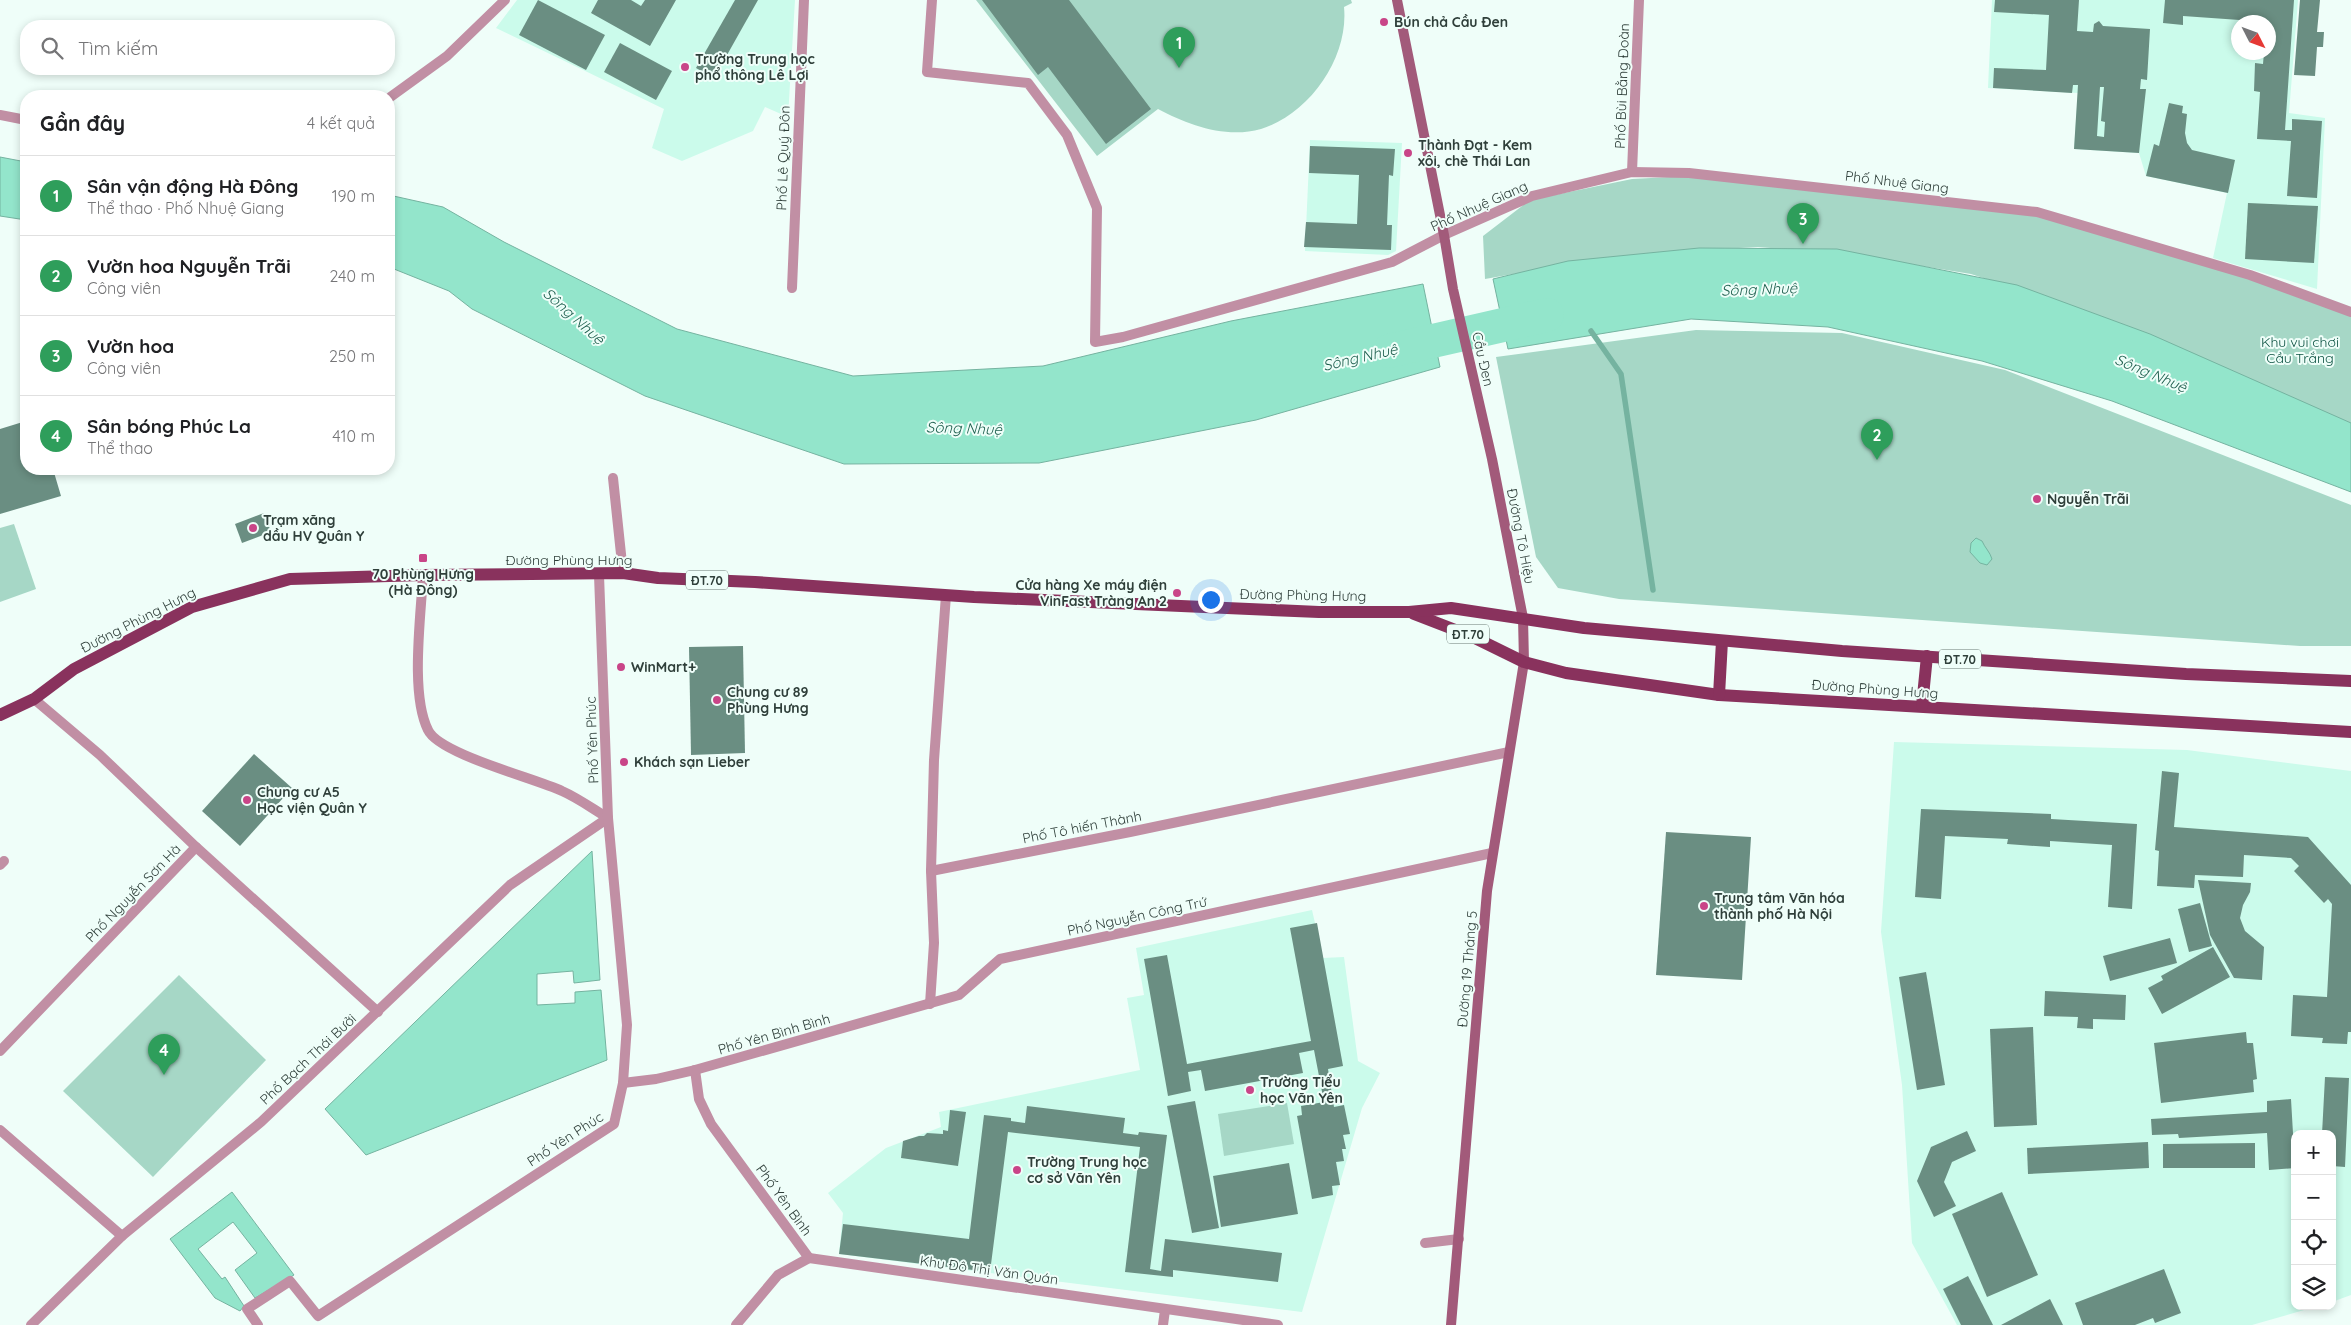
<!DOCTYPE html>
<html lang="vi">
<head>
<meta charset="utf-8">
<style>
	body { margin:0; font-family:Quicksand,sans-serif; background:#f6f6f6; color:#202124 }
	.controls { position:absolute; right:15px; bottom:15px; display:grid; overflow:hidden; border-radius:10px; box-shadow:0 2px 8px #0003 }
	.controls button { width:45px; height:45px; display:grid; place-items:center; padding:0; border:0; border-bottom:1px solid #e0e0e0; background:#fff; color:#202124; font:25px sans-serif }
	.compass { position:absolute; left:2231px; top:15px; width:45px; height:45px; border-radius:50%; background:#fff; box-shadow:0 2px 8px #0003; rotate:132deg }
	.you { position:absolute; left:1210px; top:599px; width:18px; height:18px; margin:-12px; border:4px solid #fff; border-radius:50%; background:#1a73e8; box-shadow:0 0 0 8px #1a73e833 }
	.badge { display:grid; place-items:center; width:32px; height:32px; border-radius:50%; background:#7c3aed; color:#fff; font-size:16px; font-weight:700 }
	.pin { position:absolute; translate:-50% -41px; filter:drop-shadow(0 1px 2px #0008) }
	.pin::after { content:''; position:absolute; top:26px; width:18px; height:15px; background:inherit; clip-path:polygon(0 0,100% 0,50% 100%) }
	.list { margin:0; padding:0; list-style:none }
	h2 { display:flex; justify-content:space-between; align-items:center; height:65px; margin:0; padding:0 20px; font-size:21px }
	h2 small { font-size:16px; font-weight:400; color:#757577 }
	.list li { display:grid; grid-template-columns:32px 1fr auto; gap:15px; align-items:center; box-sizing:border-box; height:80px; padding:0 20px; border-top:1px solid #e0e0e0 }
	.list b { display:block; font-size:19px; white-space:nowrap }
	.list p { margin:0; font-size:16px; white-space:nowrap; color:#757577 }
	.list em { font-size:16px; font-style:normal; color:#757577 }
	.icon { flex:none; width:28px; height:28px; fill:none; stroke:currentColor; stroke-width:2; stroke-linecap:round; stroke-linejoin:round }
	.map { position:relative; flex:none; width:2351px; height:1325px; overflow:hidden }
	.search { position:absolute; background:#fff; box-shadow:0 2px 8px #0003; left:20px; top:20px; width:375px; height:55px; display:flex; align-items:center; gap:12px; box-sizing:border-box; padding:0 18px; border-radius:20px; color:#757577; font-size:19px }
	.panel { position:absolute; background:#fff; box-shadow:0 2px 8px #0003; left:20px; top:90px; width:375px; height:385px; border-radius:20px }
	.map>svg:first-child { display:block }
	.built { fill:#cbfbeb; fill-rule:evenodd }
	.green { fill:#a6d7c6 }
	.water { fill:#93e5cb; stroke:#75b3a0 }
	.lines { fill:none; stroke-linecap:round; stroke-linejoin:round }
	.stream { stroke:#75b3a0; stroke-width:5.5 }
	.river { stroke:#93e5cb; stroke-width:34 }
	.building { fill:#6a8e82; fill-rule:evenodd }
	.street { stroke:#c18fa4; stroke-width:10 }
	.secondary { stroke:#a25a7a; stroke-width:10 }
	.primary { stroke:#89325d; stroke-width:12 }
	.poi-dot { fill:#c94588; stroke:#effef9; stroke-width:2 }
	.labels { text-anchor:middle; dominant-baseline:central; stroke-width:4; stroke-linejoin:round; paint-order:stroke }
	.shield { fill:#effef9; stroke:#697873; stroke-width:1 }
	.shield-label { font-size:12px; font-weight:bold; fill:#2f3f3a }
	.poi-label { font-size:14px; font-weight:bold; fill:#2f3f3a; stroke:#effef9; text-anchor:start }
	.street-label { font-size:14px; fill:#2f3f3a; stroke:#effef9 }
	.park-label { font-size:14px; fill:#0c5242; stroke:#effef9 }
	.water-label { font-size:15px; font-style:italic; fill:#1e5f4e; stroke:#effef9 }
</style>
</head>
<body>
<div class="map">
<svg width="2351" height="1325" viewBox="0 0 2351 1325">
	<rect width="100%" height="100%" fill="#effef9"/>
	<g class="built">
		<path d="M517,0H795L788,117L765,107L753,131L682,161L652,148L664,109L496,28Z"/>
		<path d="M1992,0H2298L2289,113L2325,118L2317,289L2213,258L2227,193L2146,176L2139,153L2074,149L2078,93L1988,88ZM2238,22H2268V52H2238Z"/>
		<path d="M1310,140L1402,143L1396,251L1388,255L1305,251Z"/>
		<path d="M1894,742L2187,750L2351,771V1295L2332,1302V1134H2295V1306H2318L2252,1325H1957L1912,1243L1902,1085L1881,932Z"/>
		<path d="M1312,910L1323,958L1344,957L1358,1061L1380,1073L1362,1108L1302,1312L839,1254L843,1213L828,1193L886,1148L941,1127L939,1112L1140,1070L1127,998L1144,995L1136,948Z"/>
	</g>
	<g class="green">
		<path d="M976,0H1351L1352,3L1344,7C1349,57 1310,114 1261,129C1226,139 1188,125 1158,109L1097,156Z"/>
		<path d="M1689,176L2036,215L2248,277L2351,315V427L2104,318L1971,274L1848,254L1758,247L1700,250L1563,265L1485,279L1483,236L1530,200L1632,179Z"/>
		<path d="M1696,330L1842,333L2005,370L2351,505V646H2300L1619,599L1558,588L1536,557L1496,357Z"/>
		<path d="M14,524L36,589L0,602V528Z"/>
		<path d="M179,975L266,1060L153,1177L63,1091Z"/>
		<path d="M1287,1103L1294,1144L1224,1156L1218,1114Z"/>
	</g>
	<g class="water">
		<path d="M0,157L26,162V220L0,216Z"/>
		<path d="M389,195L443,207L504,242L677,329L853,376L1043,366L1231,321L1423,284L1440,367L1256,420L1039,463L844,464L645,396L472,309L449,291L389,267Z"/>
		<path d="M1699,248L1837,249L2017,285L2150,334L2351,423V492L2112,401L1982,361L1828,327L1691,319L1508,349L1493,279L1568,261Z"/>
		<path d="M1976,538L1982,541C1985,548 1990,552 1992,559L1987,565L1980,563L1970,552L1971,543Z"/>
		<path d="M592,851L600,980L574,983L573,971L537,974V1005L575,1003V992L601,990L607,1060L366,1155L325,1109Z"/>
		<path d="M232,1192L294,1275L255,1298L235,1270L257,1253L233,1222L198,1249L222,1279L225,1277L244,1306L240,1311L215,1298L170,1239Z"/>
	</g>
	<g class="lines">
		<path class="stream" d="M1591,331L1621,374L1653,590"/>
		<path class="river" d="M1389,351L1547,315"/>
	</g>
	<g class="building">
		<path d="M538,0L605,35L586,70L519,35Z"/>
		<path d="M598,0H631L641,6L645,0H676L650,46L591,13Z"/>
		<path d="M735,0H758L714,78L696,68Z"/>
		<path d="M982,0H1069L1151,109L1106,144L1048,67L1038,75Z"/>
		<path d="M1995,0H2079L2077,31L2093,32L2094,24L2099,21L2103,26L2150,29L2147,80L2141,79L2140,89H2146L2139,153L2074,149L2078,85H2073L2072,93L1993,88L1994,68L2046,70L2049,15L1994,12ZM2100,87H2104L2101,121L2105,122L2104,137L2097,136Z"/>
		<path d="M2165,0H2294L2285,130H2292V119L2322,121L2317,198L2287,196L2291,141L2257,139L2260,92L2254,91L2255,63L2263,64L2264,52H2268V22L2183,16V25L2163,23Z"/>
		<path d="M2300,0H2320L2317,32H2324L2323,47H2317L2315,76L2294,75Z"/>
		<path d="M620,43L672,71L656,100L604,72Z"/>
		<path d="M2169,103L2183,106L2182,113L2187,114L2185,133L2187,143L2192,150L2235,160L2228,193L2146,176L2154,144L2159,146Z"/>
		<path d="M1310,146L1395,149L1393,176L1389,175L1387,225H1392L1391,250L1304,247L1306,222L1357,224L1359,175L1309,173Z"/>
		<path d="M2248,203L2318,206L2314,263L2245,259Z"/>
		<path d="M26,421V469H53L61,496L0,514V429Z"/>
		<path d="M264,513L271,532L242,543L235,524Z"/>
		<path d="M743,646L745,753L691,755L689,647Z"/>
		<path d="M254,754L292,788L240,846L202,811Z"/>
		<path d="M2162,771L2179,773L2174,827L2308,837L2351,885V1032H2348L2347,1044L2322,1043L2323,1038L2291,1036L2293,995L2327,997L2332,904L2328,899L2324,903L2294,871L2299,866L2291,858L2244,855L2243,877L2195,875L2194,888L2157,886L2159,851L2155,850Z"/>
		<path d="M1921,809L2051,814V819L2137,824L2132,909L2108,907L2112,845L2050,841V847L2007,844L2008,839L1945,836L1941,899L1915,897Z"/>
		<path d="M1666,832L1751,837L1742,980L1656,975Z"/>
		<path d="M2198,880L2251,883L2250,892L2243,905L2240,918L2245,931L2264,947L2262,980L2234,978L2210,935Z"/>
		<path d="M2200,903L2212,946L2189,952L2178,909Z"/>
		<path d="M1317,923L1343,1066L1328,1069L1334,1107L1344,1105L1350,1134L1343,1135L1346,1149H1342L1344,1161L1336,1162L1340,1185L1332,1186L1333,1195L1312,1199L1297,1116L1302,1115L1301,1106L1324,1102L1314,1050L1299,1053L1303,1073L1205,1091L1201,1070L1188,1072L1191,1091L1168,1096L1144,959L1167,955L1187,1064L1311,1041L1290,928Z"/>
		<path d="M2170,938L2177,963L2110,981L2103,956Z"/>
		<path d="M2213,947L2230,977L2162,1014L2148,988L2163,980L2161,976Z"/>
		<path d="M1926,972L1945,1085L1917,1090L1899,977Z"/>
		<path d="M2045,991L2126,995L2125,1020L2093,1019V1029L2077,1028L2078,1017L2044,1016Z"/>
		<path d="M2033,1027L2037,1125L1994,1127L1990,1029Z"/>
		<path d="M2246,1032L2247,1043H2253L2257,1079L2253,1080L2254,1092L2161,1103L2154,1043Z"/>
		<path d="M2325,1077L2349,1078L2345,1167L2332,1166V1134H2322Z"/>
		<path d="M2291,1099L2295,1168L2269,1170L2267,1133L2179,1138L2178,1134L2152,1135L2151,1119L2267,1112V1101Z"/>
		<path d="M1195,1101L1219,1228L1192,1233L1167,1106Z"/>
		<path d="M1027,1106L1125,1118L1123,1133L1138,1135L1139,1132L1167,1135L1150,1269L1161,1271L1165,1239L1282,1253L1278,1282L1173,1270V1277L1125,1272L1140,1147L1008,1132L990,1272L839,1254L843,1224L969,1239L984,1115L1011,1118V1121L1025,1123Z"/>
		<path d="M950,1110L966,1112L958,1166L901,1158L903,1141L919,1136H924L927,1133L943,1134V1130L948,1131Z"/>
		<path d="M1967,1131L1976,1151L1952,1162L1944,1182L1956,1206L1934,1217L1917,1181L1931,1147Z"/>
		<path d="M2148,1142L2149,1168L2028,1174L2027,1148Z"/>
		<path d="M2255,1143V1168H2163V1144Z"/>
		<path d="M1289,1163L1298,1214L1221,1227L1213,1176Z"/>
		<path d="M2002,1192L2038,1275L1987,1297L1952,1214Z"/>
		<path d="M2164,1269L2181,1313L2155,1323L2153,1318L2135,1325H2083L2075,1303Z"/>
		<path d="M1968,1276L1993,1325H1961L1943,1289Z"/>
		<path d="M2050,1299L2063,1325H2001Z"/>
	</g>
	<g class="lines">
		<g class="street">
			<path d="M932,0L927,72L1028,83L1067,135L1097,208L1095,342L1123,337L1392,262L1444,235L1532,196L1632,172L1689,173L2037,212L2250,275L2351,312"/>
			<path d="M389,98L447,56L505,0"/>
			<path d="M0,115L26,120"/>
			<path d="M1632,172L1639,0"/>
			<path d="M792,288L804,0"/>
			<path d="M613,478L623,573"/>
			<path d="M34,699L100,755L196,847L378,1012"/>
			<path d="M0,865L4,861"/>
			<path d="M931,871L1130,832L1509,752"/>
			<path d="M930,1004L934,943L931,871L934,760L946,595"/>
			<path d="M0,1051L196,847"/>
			<path d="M695,1070L699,1099L711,1124L809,1258"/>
			<path d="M623,1083L656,1079L695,1070L959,995L1000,959L1492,853"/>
			<path d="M0,1130L122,1236"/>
			<path d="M1425,1243L1459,1239"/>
			<path d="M809,1258L1278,1325"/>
			<path d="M31,1325L122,1236L261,1122L510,885L608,818C593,809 578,798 562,791C534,778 439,754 428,730C410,694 421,616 423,575"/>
			<path d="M258,1325L247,1309L290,1281L318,1316L614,1124L623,1083L627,1025L608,818L599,575"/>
			<path d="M736,1325L778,1275L809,1258"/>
			<path d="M1163,1325L1165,1310"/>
		</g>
		<path class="secondary" d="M1397,0L1444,235L1453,289L1492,459L1523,618L1524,662L1487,891L1451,1325"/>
		<g class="primary">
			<path d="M1414,614L1471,636L1524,662L1566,673L1719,695L2351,732"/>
			<path d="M1719,695L1722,641"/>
			<path d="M1922,706L1927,656"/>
			<path d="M0,715L34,699L74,669L192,607L290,579L423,575L623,573L658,578L755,582L974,597L1319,612H1409L1451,608L1584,628L1842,651L2186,674L2351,681"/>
		</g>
	</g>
	<g class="poi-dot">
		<circle cx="1384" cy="22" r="5"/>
		<circle cx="685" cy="67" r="5"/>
		<circle cx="1408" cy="153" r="5"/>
		<circle cx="2037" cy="499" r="5"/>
		<circle cx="253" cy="528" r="5"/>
		<rect x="418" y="553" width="10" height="10" rx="2.5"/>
		<circle cx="1177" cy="593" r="5"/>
		<circle cx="621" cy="667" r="5"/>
		<circle cx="717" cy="700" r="5"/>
		<circle cx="624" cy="762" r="5"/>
		<circle cx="247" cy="800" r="5"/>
		<circle cx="1704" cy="906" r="5"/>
		<circle cx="1250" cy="1090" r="5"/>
		<circle cx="1017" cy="1170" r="5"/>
	</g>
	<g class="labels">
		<g class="shield">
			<rect x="686" y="570.5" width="42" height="19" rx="4"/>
			<rect x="1447" y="624.5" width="42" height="19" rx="4"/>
			<rect x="1939" y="649.5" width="42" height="19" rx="4"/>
		</g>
		<g class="shield-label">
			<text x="707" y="580">ĐT.70</text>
			<text x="1468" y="634">ĐT.70</text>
			<text x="1960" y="659">ĐT.70</text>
		</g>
		<g class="poi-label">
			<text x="1394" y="22">Bún chả Cầu Đen</text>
			<text x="695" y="59">Trường Trung học<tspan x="695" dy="16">phổ thông Lê Lợi</tspan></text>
			<text x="1418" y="145">Thành Đạt - Kem<tspan x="1418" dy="16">xôi, chè Thái Lan</tspan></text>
			<text x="2047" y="499">Nguyễn Trãi</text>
			<text x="263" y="520">Trạm xăng<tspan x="263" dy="16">dầu HV Quân Y</tspan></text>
			<text x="423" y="574" text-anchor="middle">70 Phùng Hưng<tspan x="423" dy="16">(Hà Đông)</tspan></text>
			<text x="1167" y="585" text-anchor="end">Cửa hàng Xe máy điện<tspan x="1167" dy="16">VinFast Tràng An 2</tspan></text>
			<text x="631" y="667">WinMart+</text>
			<text x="727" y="692">Chung cư 89<tspan x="727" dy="16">Phùng Hưng</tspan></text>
			<text x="634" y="762">Khách sạn Lieber</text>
			<text x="257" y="792">Chung cư A5<tspan x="257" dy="16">Học viện Quân Y</tspan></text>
			<text x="1714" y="898">Trung tâm Văn hóa<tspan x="1714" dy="16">thành phố Hà Nội</tspan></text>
			<text x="1260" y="1082">Trường Tiểu<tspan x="1260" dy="16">học Văn Yên</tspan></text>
			<text x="1027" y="1162">Trường Trung học<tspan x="1027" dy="16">cơ sở Văn Yên</tspan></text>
		</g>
		<g class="street-label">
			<text transform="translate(1622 86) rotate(-88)">Phố Bùi Bằng Đoàn</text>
			<text transform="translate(783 158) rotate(-88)">Phố Lê Quý Đôn</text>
			<text transform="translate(1897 182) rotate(7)">Phố Nhuệ Giang</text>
			<text transform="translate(1479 206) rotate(-24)">Phố Nhuệ Giang</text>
			<text transform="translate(1483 359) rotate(77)">Cầu Đen</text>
			<text transform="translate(1521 536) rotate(79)">Đường Tô Hiệu</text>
			<text x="569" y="560">Đường Phùng Hưng</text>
			<text transform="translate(1303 595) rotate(1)">Đường Phùng Hưng</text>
			<text transform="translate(138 620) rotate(-27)">Đường Phùng Hưng</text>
			<text transform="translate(1875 689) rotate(4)">Đường Phùng Hưng</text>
			<text transform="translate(592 740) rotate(-92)">Phố Yên Phúc</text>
			<text transform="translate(1082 827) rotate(-11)">Phố Tô hiến Thành</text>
			<text transform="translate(133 893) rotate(-46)">Phố Nguyễn Sơn Hà</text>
			<text transform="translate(1137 916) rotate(-12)">Phố Nguyễn Công Trứ</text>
			<text transform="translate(1467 969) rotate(-85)">Đường 19 Tháng 5</text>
			<text transform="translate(774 1034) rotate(-16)">Phố Yên Bình Bình</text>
			<text transform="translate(308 1059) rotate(-43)">Phố Bạch Thái Bưởi</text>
			<text transform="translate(565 1139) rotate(-33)">Phố Yên Phúc</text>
			<text transform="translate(784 1200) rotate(54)">Phố Yên Bình</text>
			<text transform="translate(989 1270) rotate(8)">Khu Đô Thị Văn Quán</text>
		</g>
		<g class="park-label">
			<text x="2300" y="342">Khu vui chơi<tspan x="2300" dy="16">Cầu Trắng</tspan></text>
		</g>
		<g class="water-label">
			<text transform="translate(1759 289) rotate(-2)">Sông Nhuệ</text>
			<text transform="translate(574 316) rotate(42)">Sông Nhuệ</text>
			<text transform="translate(1360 357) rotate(-13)">Sông Nhuệ</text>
			<text transform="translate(2151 373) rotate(23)">Sông Nhuệ</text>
			<text transform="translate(964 428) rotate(2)">Sông Nhuệ</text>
		</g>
	</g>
</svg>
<div class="controls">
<button>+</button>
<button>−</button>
<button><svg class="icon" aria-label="locate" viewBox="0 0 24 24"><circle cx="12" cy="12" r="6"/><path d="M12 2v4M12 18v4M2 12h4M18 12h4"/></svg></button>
<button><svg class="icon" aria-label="layers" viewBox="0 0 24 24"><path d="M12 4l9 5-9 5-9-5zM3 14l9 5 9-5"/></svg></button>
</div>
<svg class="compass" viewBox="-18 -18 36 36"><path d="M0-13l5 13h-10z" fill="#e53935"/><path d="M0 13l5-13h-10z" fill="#757577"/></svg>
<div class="you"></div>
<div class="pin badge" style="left:1179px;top:68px;background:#2e9e5b">1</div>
<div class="pin badge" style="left:1877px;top:460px;background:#2e9e5b">2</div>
<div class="pin badge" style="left:1803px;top:244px;background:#2e9e5b">3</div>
<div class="pin badge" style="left:164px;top:1075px;background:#2e9e5b">4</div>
<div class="search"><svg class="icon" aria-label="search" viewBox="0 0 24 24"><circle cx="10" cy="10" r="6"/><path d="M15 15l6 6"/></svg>Tìm kiếm</div>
<section class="panel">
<h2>Gần đây<small>4 kết quả</small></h2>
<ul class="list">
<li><span class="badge" style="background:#2e9e5b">1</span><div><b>Sân vận động Hà Đông</b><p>Thể thao · Phố Nhuệ Giang</p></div><em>190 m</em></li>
<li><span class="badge" style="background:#2e9e5b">2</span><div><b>Vườn hoa Nguyễn Trãi</b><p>Công viên</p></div><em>240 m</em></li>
<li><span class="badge" style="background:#2e9e5b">3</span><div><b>Vườn hoa</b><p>Công viên</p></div><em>250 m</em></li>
<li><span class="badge" style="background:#2e9e5b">4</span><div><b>Sân bóng Phúc La</b><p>Thể thao</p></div><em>410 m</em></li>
</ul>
</section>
</div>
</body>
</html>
